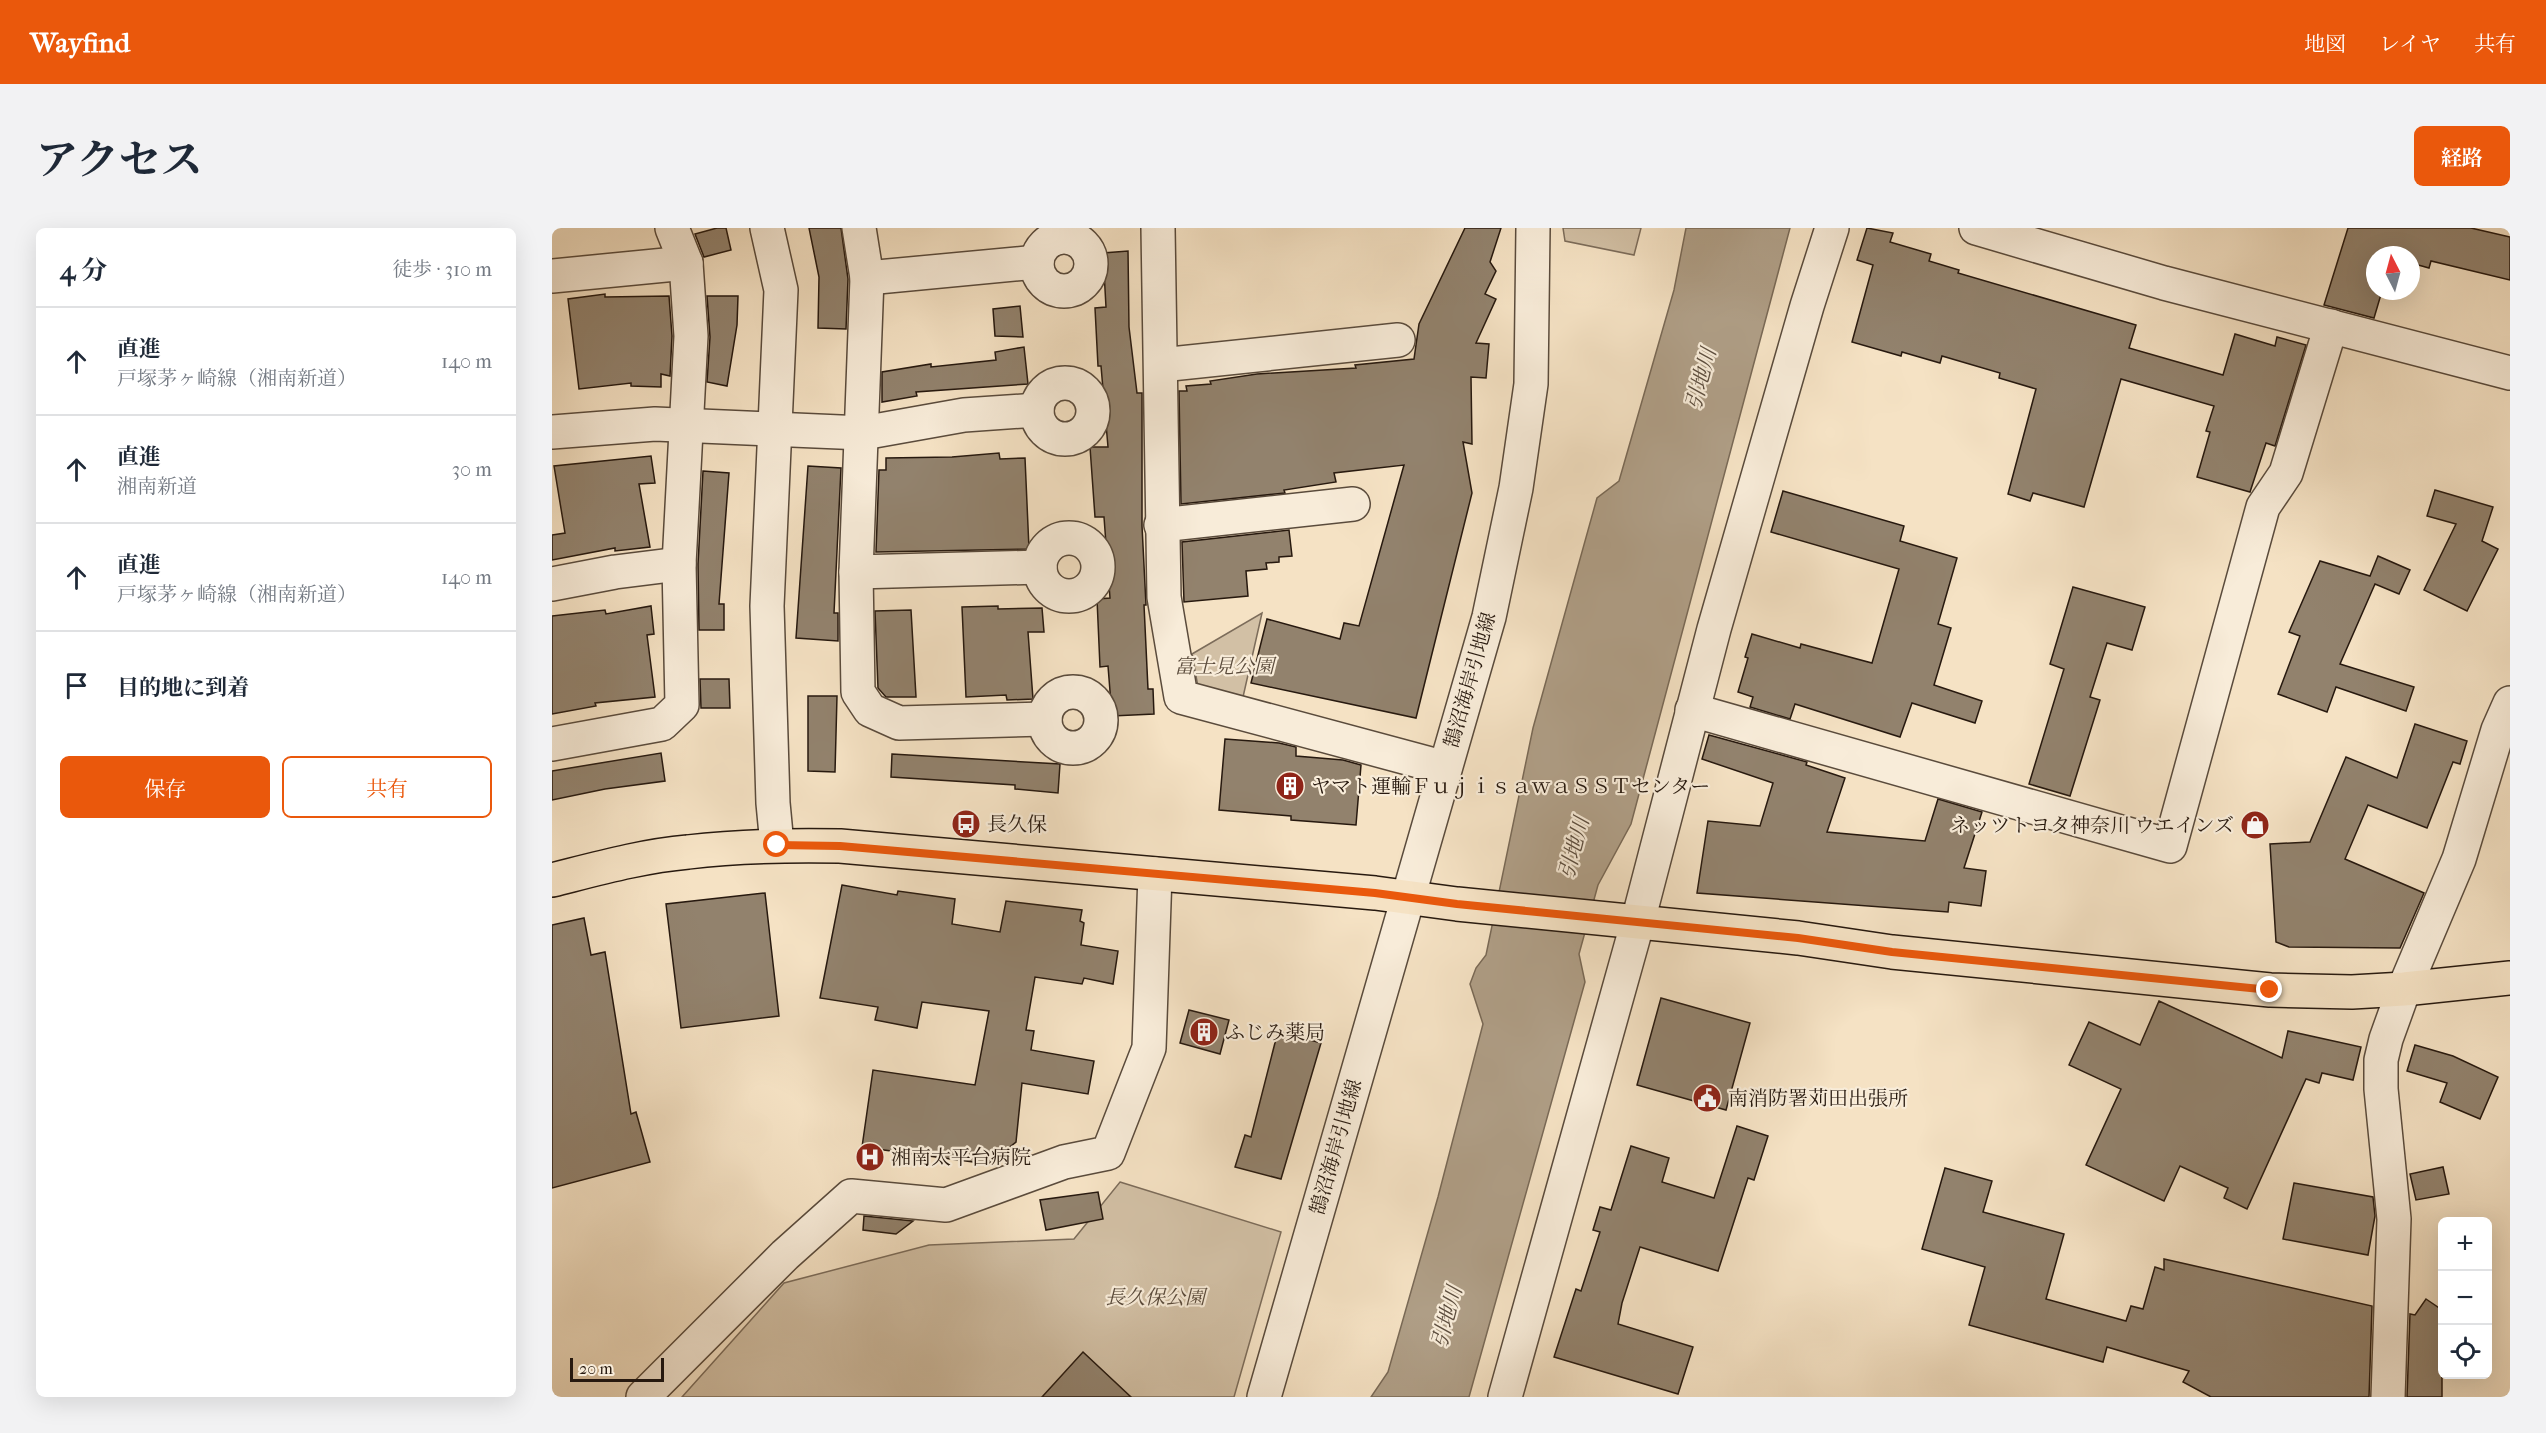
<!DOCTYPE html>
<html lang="ja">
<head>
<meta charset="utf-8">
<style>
	body { margin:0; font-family:"IM FELL French Canon","Noto Serif JP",serif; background:#f2f2f3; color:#1f2937 }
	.controls { position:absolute; right:18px; bottom:18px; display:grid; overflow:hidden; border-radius:9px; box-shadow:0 6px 24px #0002 }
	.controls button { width:54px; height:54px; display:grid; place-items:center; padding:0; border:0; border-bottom:2px solid #e0e1e3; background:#fff; color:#1f2937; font:30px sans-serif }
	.compass { position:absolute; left:1814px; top:18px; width:54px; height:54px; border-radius:50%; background:#fff; box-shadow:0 6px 24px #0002; rotate:354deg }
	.scale { position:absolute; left:18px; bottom:15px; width:94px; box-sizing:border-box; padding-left:6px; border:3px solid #27190f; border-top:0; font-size:16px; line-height:21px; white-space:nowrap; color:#27190f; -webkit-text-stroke:4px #f8ecd9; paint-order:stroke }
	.stop { position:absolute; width:18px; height:18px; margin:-14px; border:4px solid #ea580c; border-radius:50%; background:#fff }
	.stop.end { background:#ea580c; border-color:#fff; box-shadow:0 2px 6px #0008 }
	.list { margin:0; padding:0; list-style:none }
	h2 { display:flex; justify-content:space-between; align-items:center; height:78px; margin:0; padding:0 24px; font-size:26px }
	h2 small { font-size:20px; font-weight:400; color:#747a83 }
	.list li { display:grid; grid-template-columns:39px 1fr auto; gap:18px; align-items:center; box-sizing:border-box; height:108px; padding:0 24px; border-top:2px solid #e0e1e3 }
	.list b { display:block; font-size:22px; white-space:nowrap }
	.list p { margin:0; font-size:20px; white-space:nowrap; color:#747a83 }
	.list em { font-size:20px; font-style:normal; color:#747a83 }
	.actions { display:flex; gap:12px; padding:18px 24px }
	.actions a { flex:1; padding:14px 0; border:2px solid #ea580c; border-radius:9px; text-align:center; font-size:21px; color:#ea580c }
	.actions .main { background:#ea580c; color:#fff }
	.icon { flex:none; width:33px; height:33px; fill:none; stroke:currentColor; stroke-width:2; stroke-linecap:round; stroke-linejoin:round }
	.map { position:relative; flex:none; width:1958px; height:1169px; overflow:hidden; border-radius:9px }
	header { display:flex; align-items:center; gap:36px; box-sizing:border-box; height:84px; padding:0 30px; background:#ea580c; color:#fff }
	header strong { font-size:28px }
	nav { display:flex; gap:33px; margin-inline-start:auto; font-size:21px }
	.intro { display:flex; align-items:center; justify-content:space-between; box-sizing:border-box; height:144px; padding:0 36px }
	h1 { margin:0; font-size:42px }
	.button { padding:15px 27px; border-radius:9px; background:#ea580c; color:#fff; font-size:21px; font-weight:700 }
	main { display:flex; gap:36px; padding:0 36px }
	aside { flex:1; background:#fff; border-radius:9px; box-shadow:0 6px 24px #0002 }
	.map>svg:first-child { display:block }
	.green { fill:#d2c0a5; stroke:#7c6c5a; stroke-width:1.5 }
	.water { fill:#af9e86; stroke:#796956; stroke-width:1.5 }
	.building { fill:#92826d; stroke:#27190f; stroke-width:1.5 }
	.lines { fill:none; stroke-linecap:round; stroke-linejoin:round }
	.minor-casing { stroke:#5a4b3c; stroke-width:36 }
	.tertiary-casing { stroke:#5a4b3c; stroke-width:36 }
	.primary-casing { stroke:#27190f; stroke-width:36 }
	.minor { stroke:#f8ecd9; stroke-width:33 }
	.tertiary { stroke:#f8ecd9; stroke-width:33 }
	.primary { stroke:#f5e2c4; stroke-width:33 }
	.route { stroke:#ea580c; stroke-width:8 }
	.labels { text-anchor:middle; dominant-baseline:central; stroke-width:4.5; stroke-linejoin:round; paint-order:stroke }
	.park-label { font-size:20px; font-style:italic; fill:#5a4b3c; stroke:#f8ecd9 }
	.street-label { font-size:20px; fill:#27190f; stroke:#f8ecd9 }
	.poi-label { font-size:20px; fill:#27190f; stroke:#f8ecd9; text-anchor:start }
	.water-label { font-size:21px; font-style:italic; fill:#5d4e3f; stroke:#f8ecd9 }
</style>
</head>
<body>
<header>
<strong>Wayfind</strong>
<nav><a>地図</a><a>レイヤ</a><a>共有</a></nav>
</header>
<div class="intro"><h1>アクセス</h1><a class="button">経路</a></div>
<main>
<aside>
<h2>4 分<small>徒歩 · 310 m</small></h2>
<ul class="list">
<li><svg class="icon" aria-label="ahead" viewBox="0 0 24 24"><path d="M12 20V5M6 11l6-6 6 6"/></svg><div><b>直進</b><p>戸塚茅ヶ崎線（湘南新道）</p></div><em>140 m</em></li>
<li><svg class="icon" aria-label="ahead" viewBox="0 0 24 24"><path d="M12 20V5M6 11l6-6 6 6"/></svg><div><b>直進</b><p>湘南新道</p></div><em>30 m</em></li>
<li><svg class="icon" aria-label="ahead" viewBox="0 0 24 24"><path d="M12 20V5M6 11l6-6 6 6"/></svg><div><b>直進</b><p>戸塚茅ヶ崎線（湘南新道）</p></div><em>140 m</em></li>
<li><svg class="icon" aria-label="arrive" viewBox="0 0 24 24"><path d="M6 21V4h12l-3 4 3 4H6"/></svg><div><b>目的地に到着</b></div></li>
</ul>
<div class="actions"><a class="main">保存</a><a>共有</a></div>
</aside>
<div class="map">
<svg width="1958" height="1169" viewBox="0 0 1958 1169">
	<rect width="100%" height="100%" fill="#f5e2c4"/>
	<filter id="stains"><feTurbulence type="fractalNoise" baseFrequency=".00333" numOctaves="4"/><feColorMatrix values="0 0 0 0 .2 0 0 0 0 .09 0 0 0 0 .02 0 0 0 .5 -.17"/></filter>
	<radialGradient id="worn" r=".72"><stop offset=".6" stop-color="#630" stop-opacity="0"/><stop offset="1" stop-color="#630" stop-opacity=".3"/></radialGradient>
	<g class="green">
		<path d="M1011,0H1089L1082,27L1013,13Z"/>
		<path d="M710,385L691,469L646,459L640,426Z"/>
		<path d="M568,954L729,1004L682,1169H130L232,1055L377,1017L522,1011Z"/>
	</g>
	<path class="water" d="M1134,0H1238L1079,596L1046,657L1027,726L1033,754L917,1169H819L836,1144L886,969L931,796L918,756L924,740L934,727L981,500L1045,270L1067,253L1122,62Z"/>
	<g class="building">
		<path d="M165,0H174L179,22L152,29L143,6Z"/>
		<path d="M257,0H289L296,51L294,101L266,100L267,49Z"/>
		<path d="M913,0H949L938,34L944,43L933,66L944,71L924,115L937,116L934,150L919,149L920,216L911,214L920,265L864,490L699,455L715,391L788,411L792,395L807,398L852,237L782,245L784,254L732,262L733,265L629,276L627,163H635L634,158L659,156L658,153L705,146L804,140L803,137L862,131L867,96Z"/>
		<path d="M1315,0L1341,5L1338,14L1379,26L1377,33L1407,42L1406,45L1584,97L1577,120L1671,147L1683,106L1723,118L1725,109L1754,117L1723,218L1714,215L1698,264L1645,249L1658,204L1654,203L1662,178L1569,151L1532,279L1481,265L1478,273L1456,266L1484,161L1447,150L1448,145L1390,128L1388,135L1350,124L1349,128L1300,114L1321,37L1305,32Z"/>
		<path d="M1796,0H1919L1958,9V52L1879,33L1877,40L1859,35V27H1823V63H1830L1822,90L1772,77Z"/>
		<path d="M576,23L577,99L585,165H590V298L594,377H592L596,461H601L602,486L560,488L556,438L548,439L545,371L558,370L552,289H543L538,219H556L549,138H546L543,80L554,79L551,25Z"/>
		<path d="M53,66V69L117,68L120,108L118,148L109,146V159L79,158V155L27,161L16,71Z"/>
		<path d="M155,68H186L185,97L175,158L155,154L158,109Z"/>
		<path d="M468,78L471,109L443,108L441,81Z"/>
		<path d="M472,119L476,156L364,164L365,168L330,174V144L379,136V139L444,132L443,124Z"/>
		<path d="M447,225L448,231L473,230L477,321L324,324L327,242H334V230L400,229Z"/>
		<path d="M99,228L103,255L87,256L98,319L63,323V320L0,332V307L13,305L2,238Z"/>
		<path d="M256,238L289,240L282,385H286V413L244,410Z"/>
		<path d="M151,243L177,245L167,376H172V402H147L146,336Z"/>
		<path d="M1883,262L1941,279L1930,313L1946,321L1915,383L1872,362L1904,296L1875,288Z"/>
		<path d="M1231,263L1352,298L1348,313L1405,330L1386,396L1399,400L1382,457L1430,473L1423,495L1360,475L1348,509L1243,476L1238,491L1198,479L1201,469L1186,464L1196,430L1193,429L1200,406L1248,420L1249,416L1320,435L1347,341L1219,304Z"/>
		<path d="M737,302L740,328L727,329V334L714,335L715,341L694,343L696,368L632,374L630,314Z"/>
		<path d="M1826,328L1858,342L1847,366L1823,356L1788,436L1862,459L1854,483L1784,459L1775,484L1726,466L1748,408L1737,404L1768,333L1818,348Z"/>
		<path d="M1521,359L1593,379L1580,422L1555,415L1538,469L1548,472L1518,568L1477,556L1512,441L1498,436Z"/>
		<path d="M99,378L102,406L95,407L103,469L43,475L44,478L0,486V388L53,382L54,386Z"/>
		<path d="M446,378V381L490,380L492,404H476L481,471L455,472L454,467L414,469L410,379Z"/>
		<path d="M359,382L364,469H334L326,460L323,383Z"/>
		<path d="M148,451H177L178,480H149Z"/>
		<path d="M256,468H285L283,544L256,543Z"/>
		<path d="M1863,496L1915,513L1908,536L1901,534L1875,600L1816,577L1793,631L1872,665L1848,720L1737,719L1724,714L1718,616L1758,614L1794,529L1845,550Z"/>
		<path d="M1157,507L1255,534L1254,537L1293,550L1275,604L1373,613L1386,571L1430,584L1412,640L1434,643L1429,678L1397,674L1396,684L1145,665L1156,593L1208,598L1221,555L1150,531Z"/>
		<path d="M673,511L727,515L744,519V528L791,532L809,537L804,597L739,592V588L667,582Z"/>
		<path d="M109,525L113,553L53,561L0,572V543Z"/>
		<path d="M340,526L508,536L506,565L463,561V557L339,549Z"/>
		<path d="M290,657L345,667L346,663L403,671L400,696L448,704L454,673L530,682L528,693L532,695L529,717L566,723L561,756L532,750L530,756L483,749L474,802L482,803L479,822L542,833L536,866L470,855L464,914L436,936L310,919L321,842L423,857L437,783L370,774L365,800L323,792L326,779L268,770Z"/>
		<path d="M213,665L227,788L129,800L114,676Z"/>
		<path d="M32,690L39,727L53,724L79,886L84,884L98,934L0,960V697Z"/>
		<path d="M1109,770L1198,795L1174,882L1085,857Z"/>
		<path d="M1607,773L1730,830L1736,803L1809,819L1801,852L1770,845L1767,855L1754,851L1695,981L1672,970L1676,960L1628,938L1612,973L1534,937L1569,861L1517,837L1537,794L1588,817Z"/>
		<path d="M637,782L677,792L668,826L628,815Z"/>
		<path d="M726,803L769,815L729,951L683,939L693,907L699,909Z"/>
		<path d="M1863,817L1901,828L1946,849L1928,891L1888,874L1895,855L1855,843Z"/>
		<path d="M1185,898L1216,908L1202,952L1196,950L1166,1043L1088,1019L1070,1075L1066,1096L1141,1119L1126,1166L1002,1129L1024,1061L1029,1063L1048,1004L1041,1002L1048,979L1059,982L1079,918L1117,930L1110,954L1162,970Z"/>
		<path d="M1891,939L1897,966L1864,972L1858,946Z"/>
		<path d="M1393,940L1440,953L1431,984L1512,1006L1494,1071L1574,1093L1579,1078L1591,1081L1603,1039L1612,1042V1031L1820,1078L1817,1169H1659L1631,1154L1637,1143L1555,1119L1551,1134L1417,1097L1433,1039L1370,1021Z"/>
		<path d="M1742,955L1821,969L1823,988L1816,1027L1731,1011Z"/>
		<path d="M546,964L551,991L494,1002L488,972Z"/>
		<path d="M312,988L361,993L344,1006L311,1002Z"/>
		<path d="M1874,1071L1890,1082V1169H1855L1858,1086L1863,1087Z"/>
		<path d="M531,1124L579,1169H490Z"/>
	</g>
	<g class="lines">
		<g class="minor-casing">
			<g id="minor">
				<path d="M215,0L229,62L215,378L221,575L225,617"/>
				<path d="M307,0L315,50L304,344L306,464L318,482L347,495L493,491"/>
				<path d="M606,0L612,369L629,469L893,540"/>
				<path d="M1424,0L1612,55L1958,145"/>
				<circle cx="512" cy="36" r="27"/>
				<path d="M0,48L134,35"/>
				<path d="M315,50L485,34"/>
				<path d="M609,137L846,112"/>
				<circle cx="513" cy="183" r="28"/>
				<path d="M0,204L103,196L311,205L412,187L485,182"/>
				<path d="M609,297L801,276"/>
				<circle cx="517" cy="339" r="29"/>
				<path d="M304,344L488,339"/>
				<path d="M0,356L63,344L127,336"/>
				<circle cx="521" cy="492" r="28"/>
				<path d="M1140,482L1618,618L1711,279L1734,245L1779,98"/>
				<path d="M0,516L110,496L130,477L127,336L139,108L134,35L120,0"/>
				<path d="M91,1169L233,1027L299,968L394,977L512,934L556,925L597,820L603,646"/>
				<path d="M953,1169L1086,693L1162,401L1255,78L1280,0"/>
				<path d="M1836,1169L1842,991L1829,861V832L1834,811L1852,761L1907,631L1946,502L1958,475"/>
			</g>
		</g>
		<g class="tertiary-casing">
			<path id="tertiary" d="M712,1169L937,389L964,260L979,156L981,0"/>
		</g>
		<g class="primary-casing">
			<path id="primary" d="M0,652C44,641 90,628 136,624C186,618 237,617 288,618L823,665L905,676L1246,710L1340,724L1718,762L1800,764L1852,761L1958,750"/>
		</g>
		<use href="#minor" class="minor"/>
		<use href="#tertiary" class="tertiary"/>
		<use href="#primary" class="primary"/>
	</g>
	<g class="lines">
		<path class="route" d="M225,617L288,618L823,665L905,676L1246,710L1340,724L1718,762"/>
	</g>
	<defs>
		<g id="building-disc" transform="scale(1.5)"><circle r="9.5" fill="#8f2418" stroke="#f8ecd9"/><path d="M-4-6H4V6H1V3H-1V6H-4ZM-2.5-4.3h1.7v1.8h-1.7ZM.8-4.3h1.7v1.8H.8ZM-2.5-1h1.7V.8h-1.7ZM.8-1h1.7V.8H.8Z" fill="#fff"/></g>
		<g id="bus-disc" transform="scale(1.5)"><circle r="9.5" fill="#8f2418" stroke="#f8ecd9"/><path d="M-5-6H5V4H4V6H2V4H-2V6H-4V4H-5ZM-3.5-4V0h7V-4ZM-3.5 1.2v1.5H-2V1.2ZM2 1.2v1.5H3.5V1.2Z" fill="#fff"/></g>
		<g id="shop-disc" transform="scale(1.5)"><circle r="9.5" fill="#8f2418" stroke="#f8ecd9"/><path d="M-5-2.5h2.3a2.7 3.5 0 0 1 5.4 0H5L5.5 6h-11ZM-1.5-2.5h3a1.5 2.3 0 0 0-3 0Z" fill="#fff"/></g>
		<g id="civic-disc" transform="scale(1.5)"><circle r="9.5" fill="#8f2418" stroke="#f8ecd9"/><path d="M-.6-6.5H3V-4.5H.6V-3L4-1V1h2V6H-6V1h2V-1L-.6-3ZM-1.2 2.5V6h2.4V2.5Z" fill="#fff"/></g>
		<g id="hospital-disc" transform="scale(1.5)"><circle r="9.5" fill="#8f2418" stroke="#f8ecd9"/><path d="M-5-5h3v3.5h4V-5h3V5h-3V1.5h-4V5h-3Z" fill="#fff"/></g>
	</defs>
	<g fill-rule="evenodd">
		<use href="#building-disc" x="738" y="558"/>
		<use href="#bus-disc" x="414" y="596"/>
		<use href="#shop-disc" x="1703" y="597"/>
		<use href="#building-disc" x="652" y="804"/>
		<use href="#civic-disc" x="1155" y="870"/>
		<use href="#hospital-disc" x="318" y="929"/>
	</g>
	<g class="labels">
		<g class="park-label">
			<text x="672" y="438">富士見公園</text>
			<text x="603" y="1069">長久保公園</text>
		</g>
		<g class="street-label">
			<text transform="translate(918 452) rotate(-74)">鵠沼海岸引地線</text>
			<text transform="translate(784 919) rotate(-74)">鵠沼海岸引地線</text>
		</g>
		<g class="poi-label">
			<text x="759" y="558">ヤマト運輸ＦｕｊｉｓａｗａＳＳＴセンター</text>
			<text x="435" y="596">長久保</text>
			<text x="1682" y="597" text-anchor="end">ネッツトヨタ神奈川 ウエインズ</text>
			<text x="673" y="804">ふじみ薬局</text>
			<text x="1176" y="870">南消防署苅田出張所</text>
			<text x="339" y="929">湘南太平台病院</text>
		</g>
		<g class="water-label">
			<text transform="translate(1149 151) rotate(-75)">引地川</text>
			<text transform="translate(1022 620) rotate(-75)">引地川</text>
			<text transform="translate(895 1089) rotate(-75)">引地川</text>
		</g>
	</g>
	<rect width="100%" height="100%" filter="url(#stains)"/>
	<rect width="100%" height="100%" fill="url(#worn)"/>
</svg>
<div class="controls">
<button>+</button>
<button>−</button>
<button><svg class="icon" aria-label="locate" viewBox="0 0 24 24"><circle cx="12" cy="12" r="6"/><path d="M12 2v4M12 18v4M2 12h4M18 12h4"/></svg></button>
</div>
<svg class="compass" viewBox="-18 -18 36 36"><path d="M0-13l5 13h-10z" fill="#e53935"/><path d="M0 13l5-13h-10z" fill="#747a83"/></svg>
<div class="scale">20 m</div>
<div class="stop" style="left:225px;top:617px"></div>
<div class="stop end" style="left:1718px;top:762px"></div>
</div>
</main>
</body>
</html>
